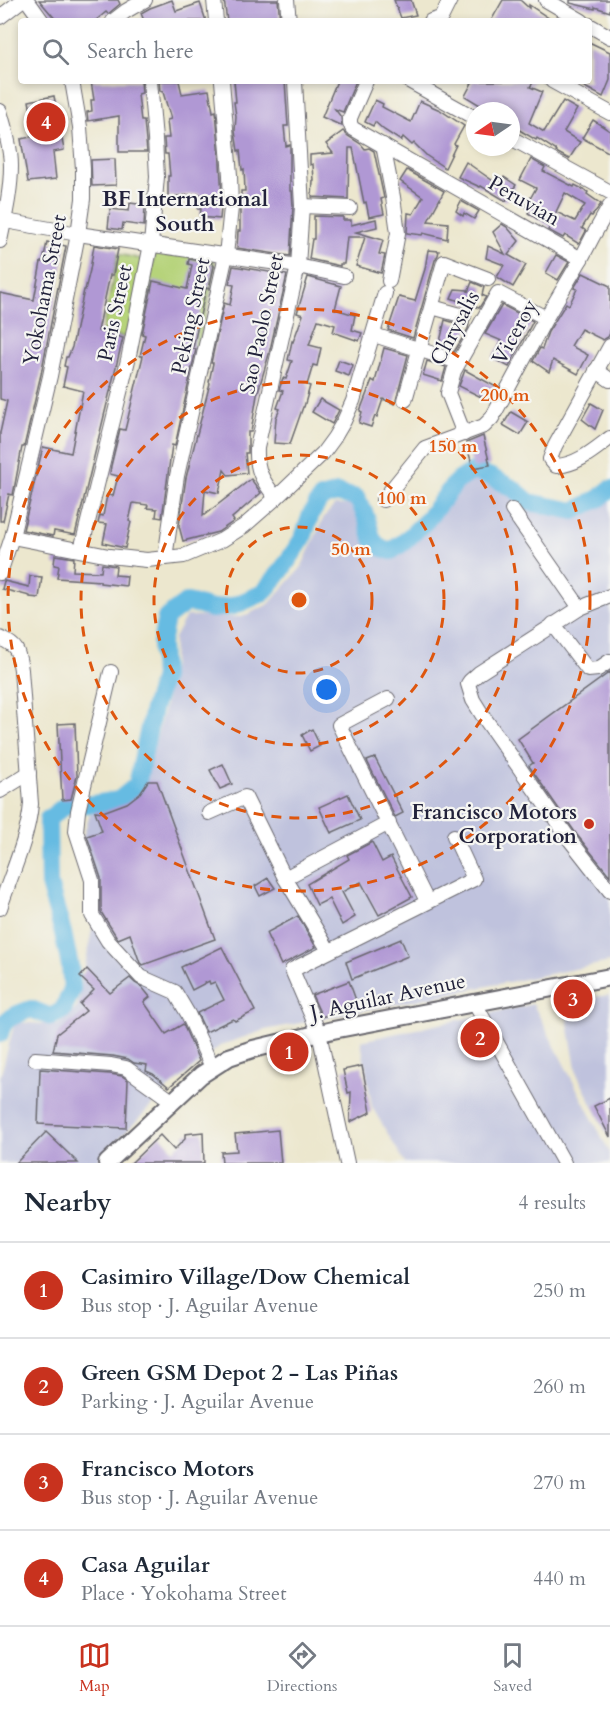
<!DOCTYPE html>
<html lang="en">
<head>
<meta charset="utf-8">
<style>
	body { margin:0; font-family:Cardo,serif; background:#f6f6f7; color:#1f2937 }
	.compass { position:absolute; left:466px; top:102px; width:54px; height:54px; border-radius:50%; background:#fff; box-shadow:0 3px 9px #0003; rotate:257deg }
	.you { position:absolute; left:327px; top:690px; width:21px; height:21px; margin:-15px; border:4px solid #fff; border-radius:50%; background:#1a73e8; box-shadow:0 0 0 9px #1a73e833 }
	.badge { display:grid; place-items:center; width:39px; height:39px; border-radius:50%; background:#c8321e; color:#fff; font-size:20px; font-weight:700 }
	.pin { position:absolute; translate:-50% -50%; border:3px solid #fff; box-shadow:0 2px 6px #0006 }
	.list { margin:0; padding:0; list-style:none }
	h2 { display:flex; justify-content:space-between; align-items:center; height:78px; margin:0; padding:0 24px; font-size:26px }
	h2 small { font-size:20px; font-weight:400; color:#747a83 }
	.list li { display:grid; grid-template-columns:39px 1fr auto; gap:18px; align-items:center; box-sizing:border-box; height:96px; padding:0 24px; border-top:2px solid #e0e1e3 }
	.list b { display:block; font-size:22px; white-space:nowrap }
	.list p { margin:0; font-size:20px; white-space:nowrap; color:#747a83 }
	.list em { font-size:20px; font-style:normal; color:#747a83 }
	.icon { flex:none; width:33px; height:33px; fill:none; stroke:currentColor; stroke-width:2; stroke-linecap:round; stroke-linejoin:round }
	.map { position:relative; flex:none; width:610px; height:1163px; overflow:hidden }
	.search { position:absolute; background:#fff; box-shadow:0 3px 9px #0003; left:18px; right:18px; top:18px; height:66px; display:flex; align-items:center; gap:15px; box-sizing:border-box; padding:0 21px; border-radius:6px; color:#747a83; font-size:22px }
	.sheet { height:462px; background:#fff }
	nav { display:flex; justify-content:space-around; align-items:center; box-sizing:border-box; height:84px; border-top:2px solid #e0e1e3; background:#fff; font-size:16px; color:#747a83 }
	nav a { display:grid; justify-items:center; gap:3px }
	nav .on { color:#c8321e }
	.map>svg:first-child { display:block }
	.industrial { fill:#bfc2dd }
	.green { fill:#b6d37a; stroke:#6c7a5a; stroke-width:1.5 }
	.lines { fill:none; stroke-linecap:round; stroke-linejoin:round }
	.river { stroke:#66bbe2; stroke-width:18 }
	.building { fill:#b098d4; fill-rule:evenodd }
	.minor-casing { stroke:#69676e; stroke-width:16 }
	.major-casing { stroke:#69676e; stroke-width:20 }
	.minor { stroke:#fff; stroke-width:14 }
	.major { stroke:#fff; stroke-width:16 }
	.ring { fill:none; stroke:#de560e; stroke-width:3; stroke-dasharray:10 8 }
	.poi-dot { fill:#c8321e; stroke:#f6f6f2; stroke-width:2 }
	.labels { text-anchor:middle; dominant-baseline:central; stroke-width:4.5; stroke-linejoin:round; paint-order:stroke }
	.street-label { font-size:21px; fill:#22223b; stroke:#f6f6f2 }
	.poi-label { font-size:21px; font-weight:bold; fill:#22223b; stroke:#f6f6f2; text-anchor:end }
	.neighbourhood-label { font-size:22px; font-weight:bold; fill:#22223b; stroke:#f6f6f2 }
	.centre { fill:#de560e; stroke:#f6f6f2; stroke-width:3 }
	.ring-label { font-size:18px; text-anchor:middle; font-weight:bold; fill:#de560e; stroke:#f6f6f2; stroke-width:4.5; stroke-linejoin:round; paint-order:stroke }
</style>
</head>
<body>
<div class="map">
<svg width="610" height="1163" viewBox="0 0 610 1163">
	<rect width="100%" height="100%" fill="#f6f6f2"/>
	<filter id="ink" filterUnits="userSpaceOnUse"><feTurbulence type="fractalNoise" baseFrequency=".0167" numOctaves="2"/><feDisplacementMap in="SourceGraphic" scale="12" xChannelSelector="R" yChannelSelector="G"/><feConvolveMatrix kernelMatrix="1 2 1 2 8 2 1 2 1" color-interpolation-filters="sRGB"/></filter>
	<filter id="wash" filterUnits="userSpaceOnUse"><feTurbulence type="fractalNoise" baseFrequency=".008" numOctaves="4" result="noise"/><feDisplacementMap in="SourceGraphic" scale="24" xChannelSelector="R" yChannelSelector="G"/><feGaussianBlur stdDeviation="1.35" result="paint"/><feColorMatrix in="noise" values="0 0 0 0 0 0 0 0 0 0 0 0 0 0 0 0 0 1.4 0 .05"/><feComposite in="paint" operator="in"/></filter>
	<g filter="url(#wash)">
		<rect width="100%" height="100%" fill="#ece7ce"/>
		<g class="industrial">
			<path d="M473,471L489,476L514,489L529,502L573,511L600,498L610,491V962L265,1030L221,1045L167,1090L95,1163H0V1078L15,1022L58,1025L77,1008L98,898L83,837L90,814L110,808L135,797L147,775L165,705L173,664L174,638L186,616L242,617L269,604L301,568L324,517L335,505H352L360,515L371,539L379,548L391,551L404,542L426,521L456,482Z"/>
			<path d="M610,995V1140L577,1074L564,1001Z"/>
			<path d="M533,1004L610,1153V1163H405L372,1107L361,1041Z"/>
		</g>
		<g class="green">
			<path d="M156,249L213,258L216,266L198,348L137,334Z"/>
			<path d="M118,254L146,260L129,338L102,332Z"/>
		</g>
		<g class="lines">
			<path class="river" d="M0,1034C4,1016 16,1015 31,1009L51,1017L63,1010L72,989L70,966L63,933L49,884L48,819L66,805L94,804L119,800L137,785L153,709L163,677L161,644L166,618L187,602L212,609L233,606L263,593L281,571L303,538L311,514L321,498L337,493L357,498C360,504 364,511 366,517C373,535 368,545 391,551L404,542L426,521L456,482L473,471L489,476L514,489L529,502L574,511L600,498L610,489"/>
		</g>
		<g id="blocks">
			<g class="building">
				<path d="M39,0H118L120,4L108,14L106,12L95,21H57Z"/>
				<path d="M172,0L176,11L200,3L206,21H144L141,13L150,8Z"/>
				<path d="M224,0H278L280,21H227Z"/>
				<path d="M394,0H411L416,15L401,18Z"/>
				<path d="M503,0H520L529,8V5L553,21H491Z"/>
				<path d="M570,0H610V12L595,7V9L570,3Z"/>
				<path d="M589,42L610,52V80L603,97L574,81H589Z"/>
				<path d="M91,81H141L142,93L138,94L141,121H144L147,152H119V116L88,121L87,112L92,111L91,100H94Z"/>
				<path d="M159,81H179L182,94L209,90L213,112L216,111L219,147L222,197L220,219L200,217L201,209H198L200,194L168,197V176H170L168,154H165L164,138H169L167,120L171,119L163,92L160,91Z"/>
				<path d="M234,81H285L288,126H284L286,146L290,145V191H292L293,206L290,256L237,248L238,231H240V200H241V191H245L244,169L242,170L240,150L238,151L235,131L236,116L234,102H236Z"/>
				<path d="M337,81H356L343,112L335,109L341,117L342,126L322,117Z"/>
				<path d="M473,81H534L530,87L542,92L529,123L544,132L563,101L577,109L564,132L580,142L569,159L556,152L557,151L537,138L536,140L511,125V111H480L478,109L480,105L465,96Z"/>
				<path d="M54,96L64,150L53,152L56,179L28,182L21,139L36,136L29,101Z"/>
				<path d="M375,100L383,104L382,107L411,122L420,101L440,110L464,126L454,144L456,145L445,168L427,156L414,143L412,145L403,137L401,141L384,130L375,122L373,126L365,122Z"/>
				<path d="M593,120L610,131V153L582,138Z"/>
				<path d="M343,131L348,136L361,144L365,149L369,148L374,151L384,198L381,199L384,214L369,217L366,202L364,203L353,148H349L348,199L312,197L313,181H314L313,164L310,165V155L333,153L326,144Z"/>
				<path d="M115,159L116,185L92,186L91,160Z"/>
				<path d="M531,159L545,167L543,171L574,187L575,185L588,192L587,194L601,204L592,216L590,215L582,228L586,231L579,244L565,235L563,238L548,230L550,227L528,213L529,211L526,206L536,188L520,180ZM565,193L585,205L575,221L556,212Z"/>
				<path d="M466,162L499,185L504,177L516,185L506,201L481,186L480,187L458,177Z"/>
				<path d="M407,170L444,191L428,221L448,223L447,239L423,233L422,235L407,233L408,213L413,214L423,197L400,181Z"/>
				<path d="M461,201L479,211L474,219L464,213L463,216L456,211Z"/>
				<path d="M130,203L145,205L144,226L123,223L122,230L108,228L110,209L129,211Z"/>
				<path d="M314,216L343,217V220H351V225L376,219L377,227L356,232L383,240L379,254L385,255L381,273L356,266L365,237H347L344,264H340V266L309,259L312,239H314Z"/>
				<path d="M502,224L507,227L519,241L508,255L526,265L513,287L497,277L504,265L486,258L488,246L505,254L493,232Z"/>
				<path d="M47,242L66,246L41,374L24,447H22L13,495L9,494L3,521H0V433L7,401L0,399V293L34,300L41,262H43Z"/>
				<path d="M94,245L118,249L113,275H110L98,331L123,338L75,535L54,531L53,536L23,530L43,447L71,453L83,391L63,386L67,367L64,366L66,357H68L72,347L84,290H85L90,270Z"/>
				<path d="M428,250L439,251L438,255L435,260L413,338L388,330L399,297L415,301L425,269Z"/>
				<path d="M556,255L569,262L558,280L546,273Z"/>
				<path d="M189,259L212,263L214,266L209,289L206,288L193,348L196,349L175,446L172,445L162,518L156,517L157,509L147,508L148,505L133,503L129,521L131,522L125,548L103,543L107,524L98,523L100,515L103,516L107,495L113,496L118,476L110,474L111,466L120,429L125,430L143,356H140L145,335L142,334L153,281L187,289L192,265L188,264Z"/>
				<path d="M233,266L287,275L269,354L257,395L251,432H248V453H245L247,473L228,475L224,470L219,493L205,490L203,516L251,479L261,493L232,518L234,521L218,532L183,541L179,526L186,478L210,383L209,382L213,363H211L224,303L230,305L234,285L229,284Z"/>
				<path d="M583,273L610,286V333L608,337L603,340L581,329L571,346L588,355L578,374L553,360L549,372L533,361L540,348L542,349L548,332L566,303L569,305L577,289L574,288Z"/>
				<path d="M308,277L341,286L335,309L355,315L352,330L362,333L359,341L333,332L335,325L318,320L309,345L321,348L317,366L313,365L307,385L310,386L304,407H303L290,444L274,443L276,418L280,409L277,408L283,391L279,390L283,378L286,379L292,361L288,360L292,341L293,342L303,315L297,313Z"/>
				<path d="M472,282L484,287L482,295L486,297L479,308L451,298L455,289L468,290V292Z"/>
				<path d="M502,305L533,321L509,367L492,358L502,341L485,334Z"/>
				<path d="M445,320L462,325L469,323L468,329L454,352L439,346Z"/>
				<path d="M384,348L408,355L395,404L383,399L377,417L375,416L371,427L359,423L362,412L360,411L372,380L375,382Z"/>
				<path d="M339,360L353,365L349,376L335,371Z"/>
				<path d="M427,361L446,367L442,381L423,375Z"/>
				<path d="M465,370L498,388L491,402L459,386Z"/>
				<path d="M320,399L339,410L332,424L312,412Z"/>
				<path d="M591,403L603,410L595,429L582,419Z"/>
				<path d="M511,412L528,422L520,435L503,425Z"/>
				<path d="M483,436L490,465L473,468L466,443Z"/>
				<path d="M55,555L74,558L73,571L101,572L102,564L116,566L115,575L127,576L126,586L100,583V581L57,578L59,566L54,565Z"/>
				<path d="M30,576L42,577L39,598L30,597V596L2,589L4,581L29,587Z"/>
				<path d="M610,672V876L577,835L529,766L533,763L518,739Z"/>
				<path d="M75,723L77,776L71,799L62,800L58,724Z"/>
				<path d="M312,729L320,746L310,751L302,735Z"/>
				<path d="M375,758L403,813L395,817L367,761Z"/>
				<path d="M223,764L232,784L220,789L210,770Z"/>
				<path d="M148,781H157L215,939L143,965L140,963L130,934L118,939L101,912V878L87,836L102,831L95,811L103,812L127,803L140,793Z"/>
				<path d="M348,794L360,820L331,833L319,807Z"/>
				<path d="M372,842L382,862L391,857L412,897L379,915L361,882L342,892L355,917L342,925L329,899L317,905L307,884L349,859L347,855Z"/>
				<path d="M268,878L275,888L260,896L255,886Z"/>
				<path d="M298,916L316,947L281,965L266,933Z"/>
				<path d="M401,939L408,956L352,979L346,962Z"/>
				<path d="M222,947L255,1011L235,1021L233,1019L206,1032L197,1013L224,1000L215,982L210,984L209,981L192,990L181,967Z"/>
				<path d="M87,969L110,993L130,978L135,983L142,987L150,997L144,1002L166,1034L183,1024L199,1061L169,1087L153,1074L146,1071L147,1065L134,1063L128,1059L113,1056L53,1051L57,1034L86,1011L80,1004L94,990L80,977Z"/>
				<path d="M349,981L357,1003L322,1017L312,995Z"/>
				<path d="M362,1066L371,1112L350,1122L351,1092L348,1093L343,1070Z"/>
				<path d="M40,1069L110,1074L122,1076L128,1080L126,1128L38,1124Z"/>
				<path d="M610,1098V1137L594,1106Z"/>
				<path d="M278,1130L281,1163H222L221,1152L237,1151L235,1134Z"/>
				<path d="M46,1132L69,1154L78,1163H16Z"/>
				<path d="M203,1132L204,1163H131L160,1135L174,1150L185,1139V1134Z"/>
			</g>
		</g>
	</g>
	<g filter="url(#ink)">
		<use href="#blocks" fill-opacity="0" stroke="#69676e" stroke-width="1.5"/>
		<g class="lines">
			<g class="minor-casing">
				<g id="minor">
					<path d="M27,0L42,21"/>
					<path d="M214,0L216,21"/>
					<path d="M287,0L289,21"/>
					<path d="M546,0L582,21"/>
					<path d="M0,17L22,0"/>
					<path d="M113,21L126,11L145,0"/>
					<path d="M431,21L441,18L450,0"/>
					<path d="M589,25L610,37"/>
					<path d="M366,81L350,118V123L352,128L581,259"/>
					<path d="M409,81L475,118"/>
					<path d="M552,81L610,113"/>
					<path d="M0,111C5,129 11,148 11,166C11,191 5,216 0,241"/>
					<path d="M511,138L610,192"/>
					<path d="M383,145L393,197L398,233L389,281"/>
					<path d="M302,206L350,208"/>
					<path d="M0,220L78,234L298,266L344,276"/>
					<path d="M432,307L464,316"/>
					<path d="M374,335L449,359"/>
					<path d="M610,346L555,446L550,459L556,466C577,465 594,450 610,438"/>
					<path d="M596,370L610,380"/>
					<path d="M405,400L444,262L488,279"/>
					<path d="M464,434L448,393L454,371L498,293L546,318"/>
					<path d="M276,498C262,480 256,471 257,448L298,266L302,206L295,81"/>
					<path d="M383,500L425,448L484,426L492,418L546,318L581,259L593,236L610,206"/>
					<path d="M512,510L580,608"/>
					<path d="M12,537L109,556L147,560L184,556L222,540L244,526L276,498L323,453L334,438L344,421L353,401L385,293"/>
					<path d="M81,550L128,360L151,244L157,177L155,139L150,81"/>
					<path d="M165,558L177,476L226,255L231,208L230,175L222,81"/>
					<path d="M0,573L12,537L50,376L78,234L83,199V169L80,127L72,81"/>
					<path d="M610,596L580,608L479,673L470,681L468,684L473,700L483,716L570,840L610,891"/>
					<path d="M553,624L588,670L598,669L610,661"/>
					<path d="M0,638C18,646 18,651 21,670L31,804C28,839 11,874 0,908"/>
					<path d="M111,672L78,811L76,831L92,880V915L108,941L141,977L175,992L188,1014L212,1067"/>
					<path d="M388,699L339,725L427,901"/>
					<path d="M0,791L29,773"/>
					<path d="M209,813L245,797L285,878L329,951"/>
					<path d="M285,878L389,823"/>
					<path d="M474,1002L564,1163"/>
					<path d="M35,1059L111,1065L126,1068L172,1101"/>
					<path d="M347,1163L319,1033L292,970L474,879L454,836"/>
				</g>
			</g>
			<g class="major-casing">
				<path id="major" d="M107,1163L201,1075L229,1057L253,1049L333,1030L610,977"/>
			</g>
			<use href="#minor" class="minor"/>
			<use href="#major" class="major"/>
		</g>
	</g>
	<g class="ring">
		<circle cx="299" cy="600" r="73"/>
		<circle cx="299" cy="600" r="145"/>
		<circle cx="299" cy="600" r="218"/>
		<circle cx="299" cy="600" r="291"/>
	</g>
	<circle class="poi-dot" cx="589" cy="824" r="6"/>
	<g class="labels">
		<g class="street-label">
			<text transform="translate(524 201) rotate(30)">Peruvian</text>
			<text transform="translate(45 290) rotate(-79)">Yokohama Street</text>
			<text transform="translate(115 313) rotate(-78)">Paris Street</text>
			<text transform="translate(191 316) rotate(-78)">Peking Street</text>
			<text transform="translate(262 324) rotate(-78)">Sao Paolo Street</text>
			<text transform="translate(455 328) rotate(-62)">Chrysalis</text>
			<text transform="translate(515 332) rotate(-61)">Viceroy</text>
			<text transform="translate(388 997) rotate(-12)">J. Aguilar Avenue</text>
		</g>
		<g class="poi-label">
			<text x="577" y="812">Francisco Motors<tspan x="577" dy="24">Corporation</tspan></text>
		</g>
		<g class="neighbourhood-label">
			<text x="185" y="199">BF International<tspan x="185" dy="25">South</tspan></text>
		</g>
	</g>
	<circle cx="299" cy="600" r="9" class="centre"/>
	<g class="ring-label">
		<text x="505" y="401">200 m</text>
		<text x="453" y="452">150 m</text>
		<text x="402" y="504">100 m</text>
		<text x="351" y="555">50 m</text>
	</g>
</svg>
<svg class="compass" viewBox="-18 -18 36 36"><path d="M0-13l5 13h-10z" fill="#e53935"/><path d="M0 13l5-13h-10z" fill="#747a83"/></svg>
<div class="you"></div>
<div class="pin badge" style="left:289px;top:1052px">1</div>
<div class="pin badge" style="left:480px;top:1038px">2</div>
<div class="pin badge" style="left:573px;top:999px">3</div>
<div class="pin badge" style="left:46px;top:122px">4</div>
<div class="search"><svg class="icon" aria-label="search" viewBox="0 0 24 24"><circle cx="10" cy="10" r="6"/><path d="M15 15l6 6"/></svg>Search here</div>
</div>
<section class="sheet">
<h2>Nearby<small>4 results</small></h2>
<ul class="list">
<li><span class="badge">1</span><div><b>Casimiro Village/Dow Chemical</b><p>Bus stop · J. Aguilar Avenue</p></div><em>250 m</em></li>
<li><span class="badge">2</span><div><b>Green GSM Depot 2 - Las Piñas</b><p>Parking · J. Aguilar Avenue</p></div><em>260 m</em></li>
<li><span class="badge">3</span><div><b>Francisco Motors</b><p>Bus stop · J. Aguilar Avenue</p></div><em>270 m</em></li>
<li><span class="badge">4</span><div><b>Casa Aguilar</b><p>Place · Yokohama Street</p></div><em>440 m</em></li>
</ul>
</section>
<nav>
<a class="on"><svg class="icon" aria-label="map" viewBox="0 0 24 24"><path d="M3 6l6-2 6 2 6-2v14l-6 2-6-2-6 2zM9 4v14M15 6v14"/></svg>Map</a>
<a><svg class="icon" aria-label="directions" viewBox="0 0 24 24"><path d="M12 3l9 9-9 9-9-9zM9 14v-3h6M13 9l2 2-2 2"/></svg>Directions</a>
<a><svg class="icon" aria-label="saved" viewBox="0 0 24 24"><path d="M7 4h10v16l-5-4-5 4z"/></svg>Saved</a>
</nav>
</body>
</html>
